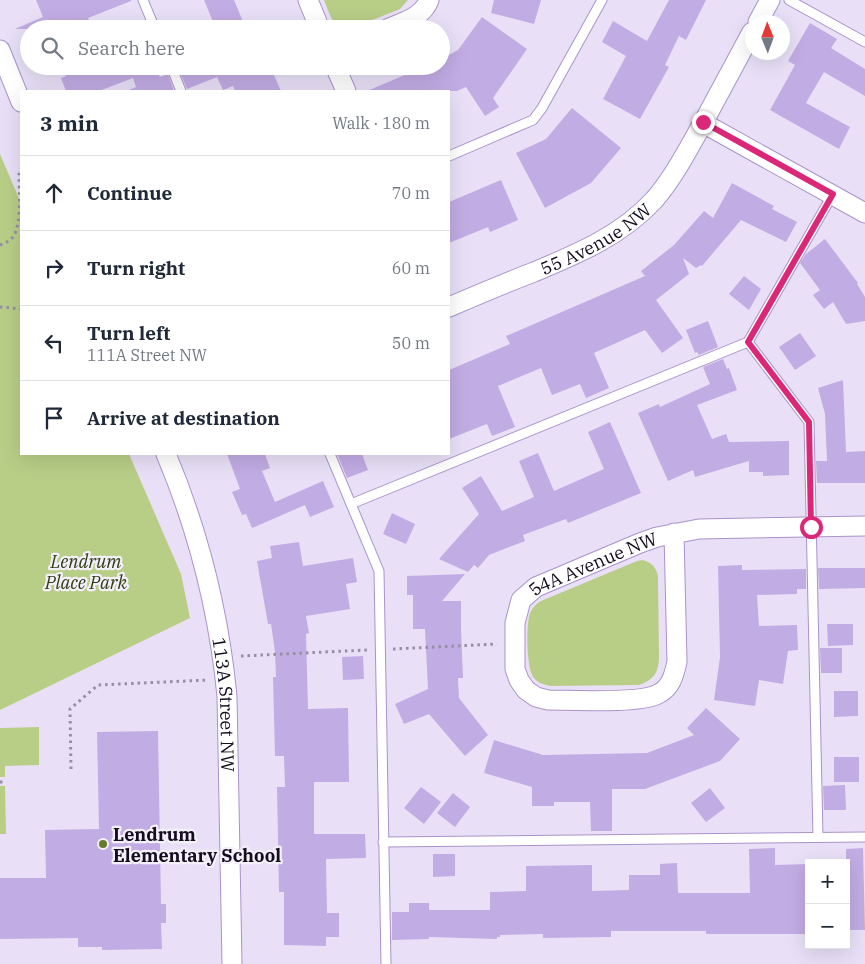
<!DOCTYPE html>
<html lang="en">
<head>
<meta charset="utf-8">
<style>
	body { margin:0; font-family:"IBM Plex Serif",serif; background:#f2f2f3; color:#1f2937 }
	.controls { position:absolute; right:15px; bottom:15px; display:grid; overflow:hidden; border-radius:0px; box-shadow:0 5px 20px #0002 }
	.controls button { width:45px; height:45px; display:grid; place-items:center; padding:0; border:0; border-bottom:1px solid #e0e1e3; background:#fff; color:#1f2937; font:25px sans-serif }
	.compass { position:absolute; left:745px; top:15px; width:45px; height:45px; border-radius:50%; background:#fff; box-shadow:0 5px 20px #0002; rotate:359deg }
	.stop { position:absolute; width:15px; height:15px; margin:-11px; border:4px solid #db2777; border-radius:50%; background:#fff }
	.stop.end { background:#db2777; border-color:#fff; box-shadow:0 1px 5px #0008 }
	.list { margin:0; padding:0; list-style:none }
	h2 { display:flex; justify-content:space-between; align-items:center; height:65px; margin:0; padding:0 20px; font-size:21px }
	h2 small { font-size:16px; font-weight:400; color:#747a83 }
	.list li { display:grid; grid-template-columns:32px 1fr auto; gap:15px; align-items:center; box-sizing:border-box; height:75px; padding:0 20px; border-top:1px solid #e0e1e3 }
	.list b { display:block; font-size:19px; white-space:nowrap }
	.list p { margin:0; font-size:16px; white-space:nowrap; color:#747a83 }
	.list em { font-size:16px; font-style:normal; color:#747a83 }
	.icon { flex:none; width:28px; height:28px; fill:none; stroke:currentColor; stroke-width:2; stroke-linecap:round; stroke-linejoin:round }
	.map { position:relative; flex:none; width:865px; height:964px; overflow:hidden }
	.search { position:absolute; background:#fff; box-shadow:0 5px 20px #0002; left:20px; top:20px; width:430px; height:55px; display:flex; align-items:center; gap:12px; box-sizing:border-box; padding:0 18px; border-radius:28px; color:#747a83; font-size:19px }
	.panel { position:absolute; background:#fff; box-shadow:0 5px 20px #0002; left:20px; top:90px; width:430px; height:365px; border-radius:0px }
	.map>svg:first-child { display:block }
	.green { fill:#b8ce87 }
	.building { fill:#c2ace4 }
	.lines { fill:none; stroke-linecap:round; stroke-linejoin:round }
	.service-casing { stroke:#a993ca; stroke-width:11 }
	.minor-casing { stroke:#a993ca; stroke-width:21 }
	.path { stroke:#968ea3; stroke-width:3; stroke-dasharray:2.5 4; stroke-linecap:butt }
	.service { stroke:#fff; stroke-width:9 }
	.minor { stroke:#fff; stroke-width:19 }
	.route { stroke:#db2777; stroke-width:6 }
	.poi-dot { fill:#657a2a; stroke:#f4f0fb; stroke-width:2 }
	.labels { text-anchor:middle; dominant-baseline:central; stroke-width:4.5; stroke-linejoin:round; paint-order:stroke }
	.street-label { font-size:18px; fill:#140c1f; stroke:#f4f0fb }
	.park-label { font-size:18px; font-style:italic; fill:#313c12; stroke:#f4f0fb }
	.poi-label { font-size:18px; font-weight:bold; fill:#140c1f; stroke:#f4f0fb; text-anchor:start }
</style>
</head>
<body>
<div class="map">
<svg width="865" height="964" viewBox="0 0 865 964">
	<rect width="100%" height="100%" fill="#e9e0f7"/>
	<g class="green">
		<path d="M324,0H408L400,9L350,29C332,29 330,14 324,0Z"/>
		<path d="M0,154L21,203V454H129L181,574L190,618L0,710Z"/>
		<path d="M643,560C652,563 656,567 658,576L659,656C659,672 654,680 639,685L551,686C544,685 538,683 534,678C526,669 526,623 530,613C533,607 536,604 541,601L637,561Z"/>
		<path d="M39,727V765L5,766V777H0V728Z"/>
		<path d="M0,786H5L6,834H0Z"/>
	</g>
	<g class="building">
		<path d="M36,0H131V1L88,18L93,29H15L43,17Z"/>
		<path d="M204,0H234L246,29H216Z"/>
		<path d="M494,0H541L534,24L491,13Z"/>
		<path d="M669,0H706L686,40L679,36L665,65L669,67L640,119L603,99L626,56L602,42L613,21L647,41Z"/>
		<path d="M482,17L527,49L493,98L499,107L485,116L466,87L457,91H367L426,66H441V59L458,50Z"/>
		<path d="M810,23L837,39L831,48L865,69V96L824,72L806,103L850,127L839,149L770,110L795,65L788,61Z"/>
		<path d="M62,66H160L151,71L153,74L157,72L160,77L168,74L174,91H127L136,87L133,78L99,91H66L61,78L66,76Z"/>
		<path d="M188,66H270L281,91H235L233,86L223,90L217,77L187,89L179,70Z"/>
		<path d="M572,108L621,148L591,183L545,208L516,153L546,139Z"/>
		<path d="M501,180L518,220L490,232L488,227L449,243V202Z"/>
		<path d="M732,183L774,206L772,209L797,222L786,242L741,220L702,266L701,265L696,268L683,258L689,274L656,300L683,338L662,353L645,330L594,353L609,388L586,398L580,384L552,395L541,368L498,386L515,427L492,436L487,424L449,439V370L510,344L506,336L645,276L641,271L674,245L704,211L713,218Z"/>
		<path d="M825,239L858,283L857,284L865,297V321L846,324L833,302L824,309L813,295L820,290L800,263L806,254Z"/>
		<path d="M744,276L761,289L749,310L729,294Z"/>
		<path d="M708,321L718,347L699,355L697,352L695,353L686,330Z"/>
		<path d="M800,333L816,356L795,370L779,347Z"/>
		<path d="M723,359L727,369L729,368L737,390L697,405L712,439L726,434L729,442L789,441V475L763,476V472H749V461L695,477L693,470L668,481L638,413L659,404L660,407L710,384L703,367Z"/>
		<path d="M843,380L846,452L865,451V483H817L816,461H827L825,414L818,388Z"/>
		<path d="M610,422L641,493L568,523L566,519L523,535L525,541L489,555L478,568L474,565L468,572L439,559L479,514L462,488L481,476L502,511L534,497L519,461L538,453L554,491L604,469L588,432Z"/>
		<path d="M227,454H265L270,468L262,471L275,502L323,481L334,507L310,517L305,505L252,528L246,514L242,515L232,492L240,489Z"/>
		<path d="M337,454H362L368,470L347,478Z"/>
		<path d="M392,513L415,524L406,544L383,534Z"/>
		<path d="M299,542L303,566L353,558L357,582L346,584L350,609L306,616L309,633L306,634L308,709L348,708L349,782H314V834H365L366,858L326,859L327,913H339V937H326V946L284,945V892H279L277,787H285L284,756H275L273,677H276L275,652L271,624H268L257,561L272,558L270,546Z"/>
		<path d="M742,565V570L806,569V589H797V594L757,595L759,626L797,625L798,650L788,651L783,684L759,680L755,706L714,700L720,657L718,566Z"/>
		<path d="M818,568H865V588L819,589Z"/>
		<path d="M465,574L442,601H461V628L463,678H458L459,698L488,735L465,756L429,714L404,724L395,704L428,689L425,629H413V595H407V576Z"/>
		<path d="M827,624H853V645L828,646Z"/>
		<path d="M820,648H842V673H821Z"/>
		<path d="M363,656L364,679L343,680L342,657Z"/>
		<path d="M834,691H858V716L834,717Z"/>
		<path d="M706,708L740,739L720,761L645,789H612V831H591L590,802H554V806H532V787L484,773L494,740L543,755L647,753L694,735L687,728Z"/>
		<path d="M158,731L161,904H166V923H161L162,949L102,950V947H78V938L0,939V878H46L45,830L99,829L97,732Z"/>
		<rect x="834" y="757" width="25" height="25"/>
		<path d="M845,785L846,810H824L823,786Z"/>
		<path d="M421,787L441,802L424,824L404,808Z"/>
		<path d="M710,788L725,808L706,822L691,803Z"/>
		<path d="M453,793L470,807L455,827L437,813Z"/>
		<path d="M775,848V865L809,864V934H706V931H611V937L543,938V934L500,935V937H497V939L429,937V939L392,940V912H409V903H429V910H490V892L526,891V866L592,865V891L629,890V875H660V864L677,863L678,893H750L749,849Z"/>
		<path d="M863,848L865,930H846V849Z"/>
		<path d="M433,854H455V876L433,877Z"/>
	</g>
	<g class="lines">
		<g class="service-casing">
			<g id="service">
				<path d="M143,0L155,29"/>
				<path d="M789,0L865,42"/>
				<path d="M171,66L181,91"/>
				<path d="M449,156L533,120L542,108L602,0"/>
				<path d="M748,342L809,422L818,837"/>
				<path d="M330,454L379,571L386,964"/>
				<path d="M351,504L748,342L833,194"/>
				<path d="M383,842L865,837"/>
			</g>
		</g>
		<g class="minor-casing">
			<g id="minor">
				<path d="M308,0L320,29"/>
				<path d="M758,22L770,0"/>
				<path d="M387,29C403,22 423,17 429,0"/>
				<path d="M752,32L703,123L865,213"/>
				<path d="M0,50L21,102"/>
				<path d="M335,66L346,91"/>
				<path id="s1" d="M449,307C477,295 505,283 534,272C577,254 621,236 654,200C674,177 688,149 703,123"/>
				<path id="s2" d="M166,454C198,530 219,614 227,696L232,964"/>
				<path id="s3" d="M674,533L677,662C674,675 671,688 658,694C641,704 571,700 548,700L536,697L526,690L519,680L515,669V623L521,600L536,587L640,543L657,537L699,529L865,526"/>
			</g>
		</g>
		<g class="path">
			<path d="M0,245C5,243 10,241 13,237C22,224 19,190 19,174L21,169"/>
			<path d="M0,307L21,309"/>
			<path d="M393,649L497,644"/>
			<path d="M241,656L367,650"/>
			<path d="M71,769L70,709L98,685L208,680"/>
			<path d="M0,782H6"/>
		</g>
		<use href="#service" class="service"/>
		<use href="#minor" class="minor"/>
	</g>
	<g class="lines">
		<path class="route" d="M703,122L833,194L748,342L809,422L811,527"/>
	</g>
	<circle class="poi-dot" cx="103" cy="844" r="5"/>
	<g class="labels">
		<g class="street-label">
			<text stroke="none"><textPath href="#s1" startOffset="162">55 Avenue NW</textPath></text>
			<text stroke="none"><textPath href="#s3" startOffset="478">54A Avenue NW</textPath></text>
			<text stroke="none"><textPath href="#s2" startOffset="259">113A Street NW</textPath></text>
		</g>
		<g class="park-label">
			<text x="86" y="561">Lendrum<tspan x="86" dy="21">Place Park</tspan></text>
		</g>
		<g class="poi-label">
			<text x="113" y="834">Lendrum<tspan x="113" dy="21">Elementary School</tspan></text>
		</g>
	</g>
</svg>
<div class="controls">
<button>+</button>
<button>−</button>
</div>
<svg class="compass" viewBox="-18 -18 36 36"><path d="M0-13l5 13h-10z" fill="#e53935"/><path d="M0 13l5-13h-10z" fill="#747a83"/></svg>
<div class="stop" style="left:811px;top:527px"></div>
<div class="stop end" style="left:703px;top:122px"></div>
<div class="search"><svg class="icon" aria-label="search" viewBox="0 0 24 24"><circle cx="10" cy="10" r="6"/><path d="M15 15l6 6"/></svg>Search here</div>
<section class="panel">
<h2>3 min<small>Walk · 180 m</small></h2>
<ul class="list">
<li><svg class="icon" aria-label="ahead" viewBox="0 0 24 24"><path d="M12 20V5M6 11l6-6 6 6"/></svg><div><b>Continue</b></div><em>70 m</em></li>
<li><svg class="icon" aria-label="right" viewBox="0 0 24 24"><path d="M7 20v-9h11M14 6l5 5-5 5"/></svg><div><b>Turn right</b></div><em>60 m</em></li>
<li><svg class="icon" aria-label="left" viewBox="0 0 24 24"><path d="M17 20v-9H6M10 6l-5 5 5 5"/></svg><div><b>Turn left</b><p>111A Street NW</p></div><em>50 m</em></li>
<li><svg class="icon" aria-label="arrive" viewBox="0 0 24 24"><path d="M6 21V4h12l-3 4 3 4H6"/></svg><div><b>Arrive at destination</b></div></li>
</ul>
</section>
</div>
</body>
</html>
